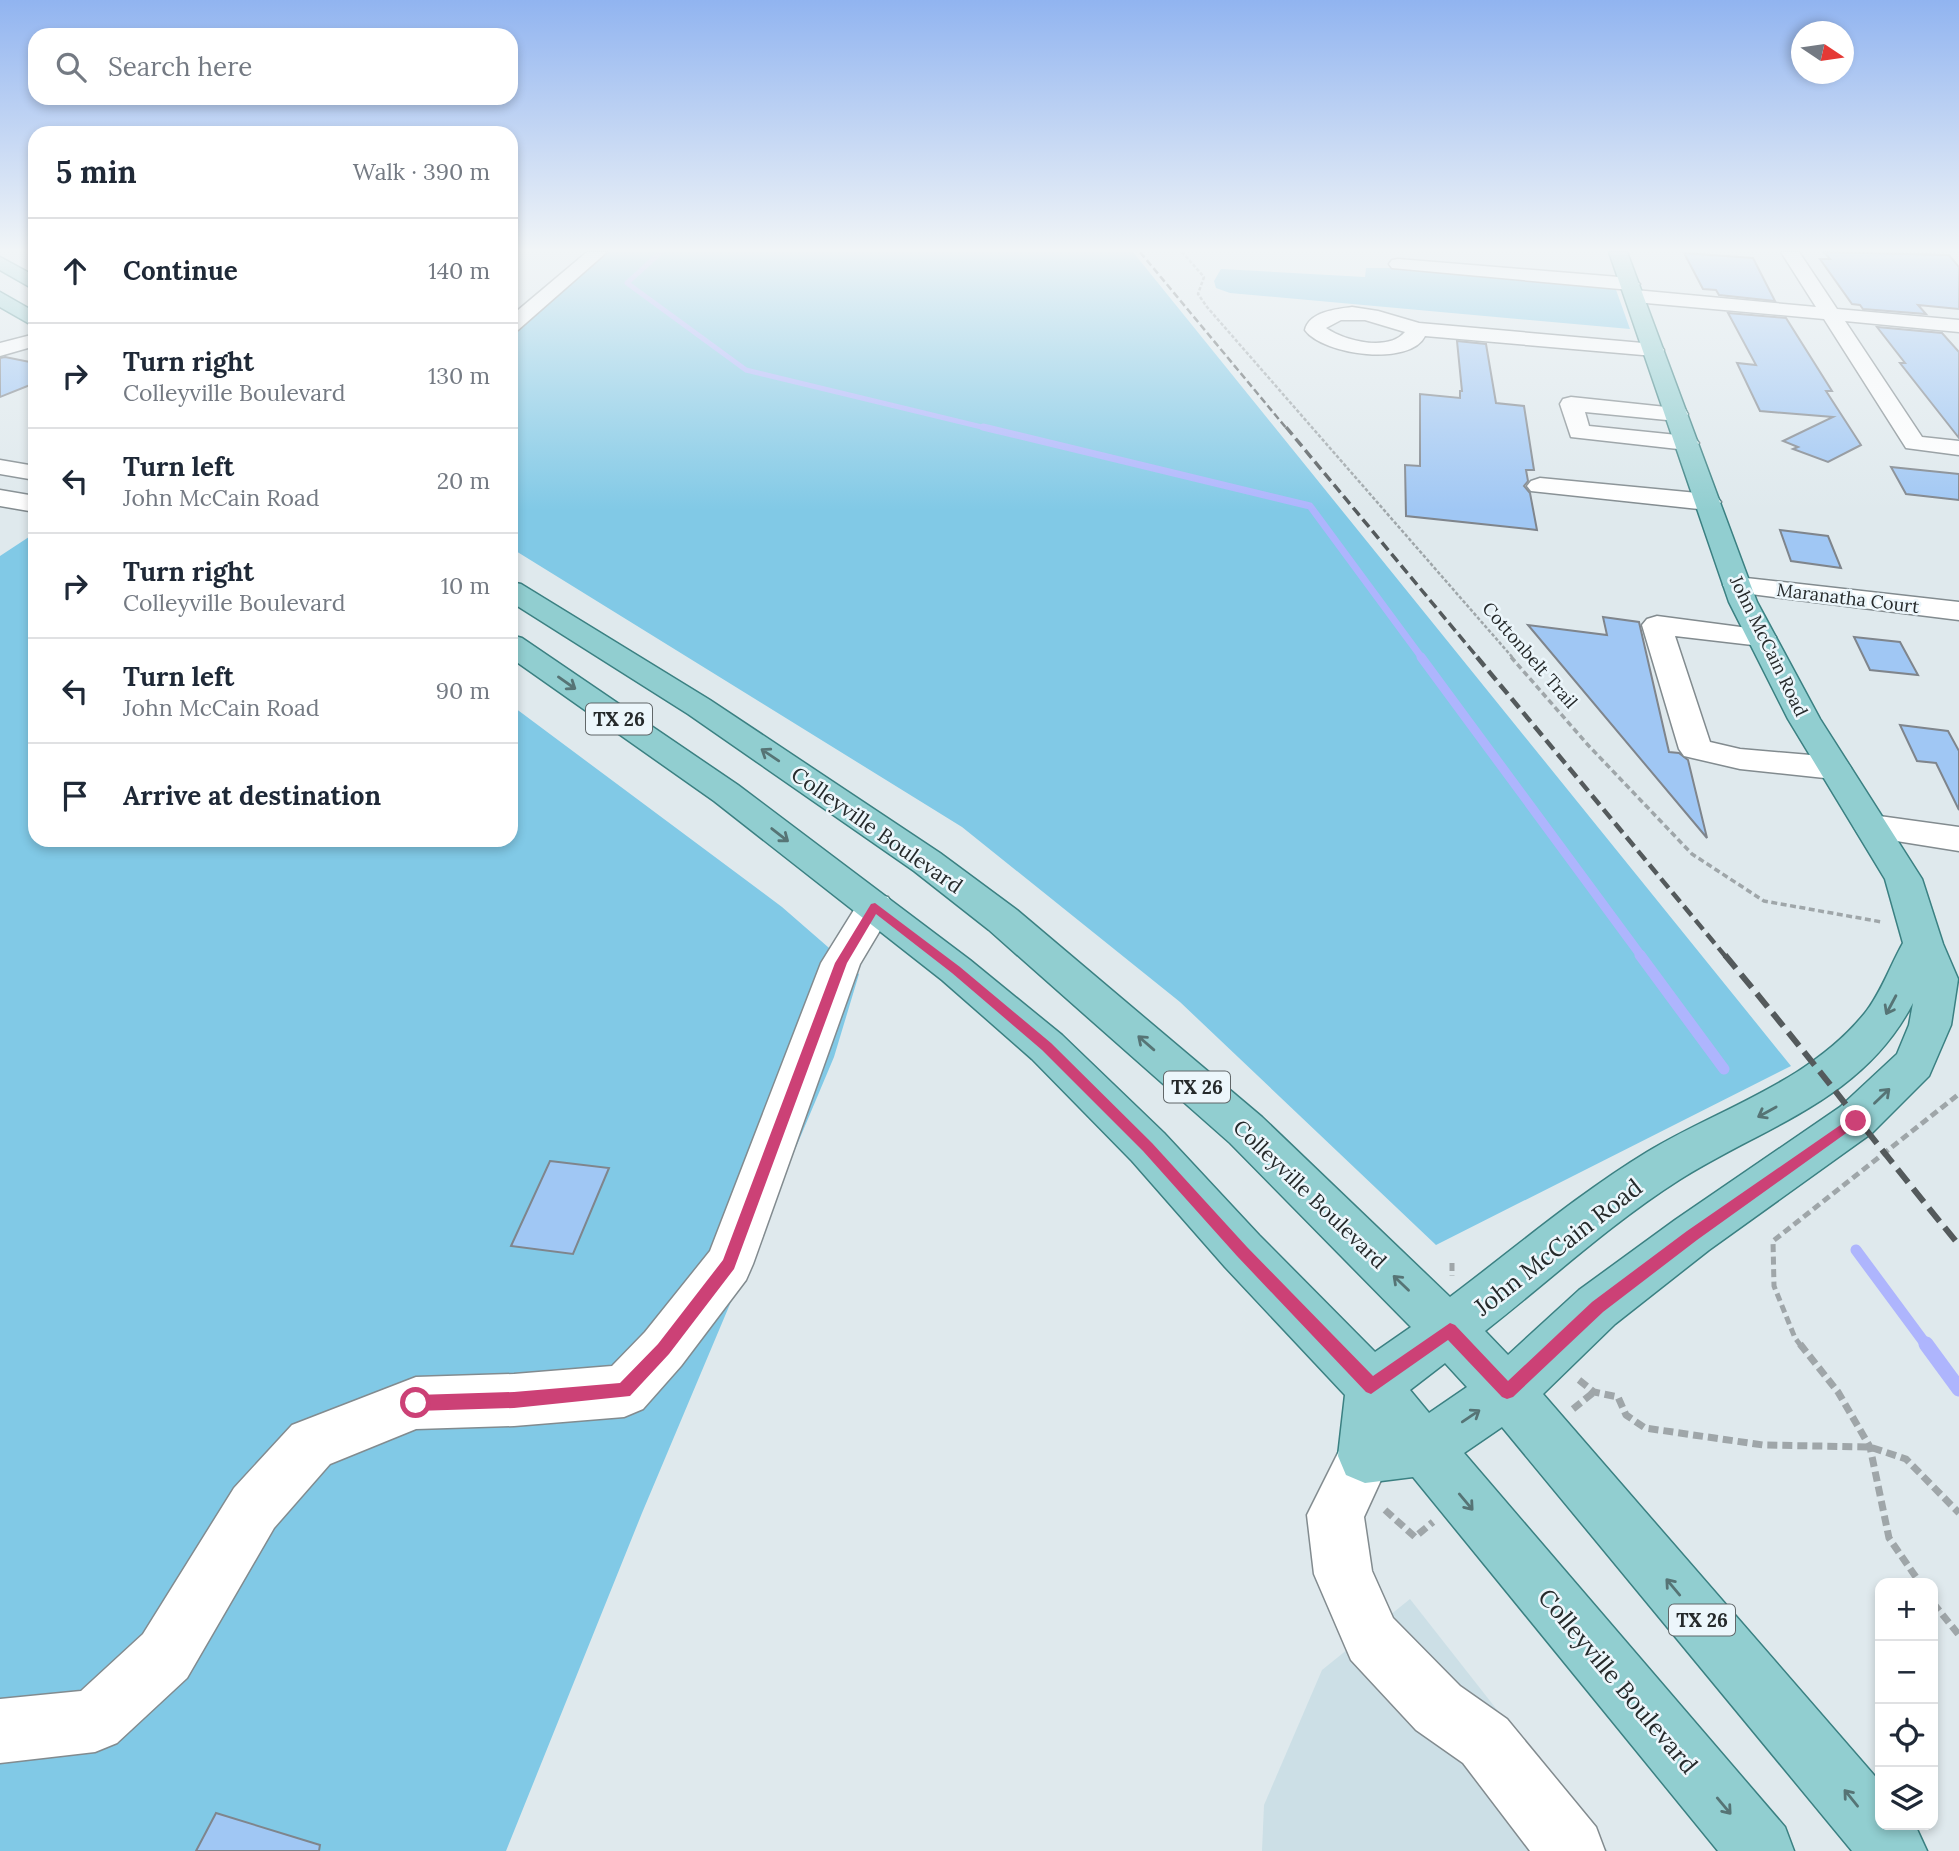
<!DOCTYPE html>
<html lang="en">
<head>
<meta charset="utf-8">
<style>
	body { margin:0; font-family:Lora,serif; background:#f6f6f7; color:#1f2937 }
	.controls { position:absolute; right:21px; bottom:21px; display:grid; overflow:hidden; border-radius:14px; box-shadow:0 4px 10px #0003 }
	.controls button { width:63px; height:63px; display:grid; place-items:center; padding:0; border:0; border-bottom:2px solid #e0e1e3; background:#fff; color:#1f2937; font:35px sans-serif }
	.compass { position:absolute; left:1791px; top:21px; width:63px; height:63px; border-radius:50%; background:#fff; box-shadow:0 4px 10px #0003; rotate:103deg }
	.stop { position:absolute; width:21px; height:21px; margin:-16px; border:5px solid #cc4176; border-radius:50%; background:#fff }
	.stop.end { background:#cc4176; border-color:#fff; box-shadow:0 2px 7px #0008 }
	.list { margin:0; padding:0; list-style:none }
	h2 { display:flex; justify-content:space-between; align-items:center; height:91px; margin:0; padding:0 28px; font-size:30px }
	h2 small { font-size:23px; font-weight:400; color:#747a83 }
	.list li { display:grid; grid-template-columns:46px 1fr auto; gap:21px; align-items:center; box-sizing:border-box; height:105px; padding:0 28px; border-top:2px solid #e0e1e3 }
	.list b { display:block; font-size:26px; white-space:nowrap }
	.list p { margin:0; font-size:23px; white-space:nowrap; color:#747a83 }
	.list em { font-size:23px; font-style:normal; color:#747a83 }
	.icon { flex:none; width:38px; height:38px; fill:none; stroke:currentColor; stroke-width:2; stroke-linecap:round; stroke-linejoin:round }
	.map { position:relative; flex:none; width:1959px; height:1851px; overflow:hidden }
	.search { position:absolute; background:#fff; box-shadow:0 4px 10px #0003; left:28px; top:28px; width:490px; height:77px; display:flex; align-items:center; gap:18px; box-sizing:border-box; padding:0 24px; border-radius:21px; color:#747a83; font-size:26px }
	.panel { position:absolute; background:#fff; box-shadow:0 4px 10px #0003; left:28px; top:126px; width:490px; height:721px; border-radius:21px }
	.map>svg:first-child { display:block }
	.built { fill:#ccdfe6 }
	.green { fill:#81c9e6 }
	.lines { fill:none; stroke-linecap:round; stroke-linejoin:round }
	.stream-far4 { stroke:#aeb5fd; stroke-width:5 }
	.stream-far3 { stroke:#aeb5fd; stroke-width:7 }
	.stream-far2 { stroke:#aeb5fd; stroke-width:9 }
	.stream-far1 { stroke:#aeb5fd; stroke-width:11 }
	.stream { stroke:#aeb5fd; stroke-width:15 }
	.building { fill:#a0c7f4; stroke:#7f858c; stroke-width:2 }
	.minor-casing { stroke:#828b8f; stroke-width:3 }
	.major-casing { stroke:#3b8082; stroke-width:3 }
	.path-far3 { stroke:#9fa6a9; stroke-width:2.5; stroke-dasharray:3.5 2; stroke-linecap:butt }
	.path-far2 { stroke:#9fa6a9; stroke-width:3.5; stroke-dasharray:6 3.5; stroke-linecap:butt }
	.path-far1 { stroke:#9fa6a9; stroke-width:5; stroke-dasharray:8 4.5; stroke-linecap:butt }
	.path { stroke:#9fa6a9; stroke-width:7; stroke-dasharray:10 5; stroke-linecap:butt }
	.minor { fill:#fff; fill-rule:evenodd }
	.major { fill:#91ced0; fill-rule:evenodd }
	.rail-far3 { stroke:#545a5c; stroke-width:2.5; stroke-dasharray:7 3.5; stroke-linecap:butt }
	.rail-far2 { stroke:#545a5c; stroke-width:3.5; stroke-dasharray:10 5; stroke-linecap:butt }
	.rail-far1 { stroke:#545a5c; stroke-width:4.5; stroke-dasharray:12 6; stroke-linecap:butt }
	.rail { stroke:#545a5c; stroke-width:6; stroke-dasharray:17 8; stroke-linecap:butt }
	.oneway { stroke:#567475 }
	.route { fill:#cc4176 }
	.labels { text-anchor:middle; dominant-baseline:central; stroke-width:5; stroke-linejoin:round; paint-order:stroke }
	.far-street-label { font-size:18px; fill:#262a2b; stroke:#ecf6fb }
	.shield { fill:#ecf6fb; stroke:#616769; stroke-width:2 }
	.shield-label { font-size:19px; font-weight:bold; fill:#262a2b }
	.street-label { font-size:21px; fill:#262a2b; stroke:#ecf6fb }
	.near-street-label { font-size:24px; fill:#262a2b; stroke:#ecf6fb }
</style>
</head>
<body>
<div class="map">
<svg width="1959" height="1851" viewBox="0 0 1959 1851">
	<rect width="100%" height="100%" fill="#dfe9ed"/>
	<path class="built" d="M1410,1599L1608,1851H1262L1264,1805L1322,1670Z"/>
	<g class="green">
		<path d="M607,252H1133L1791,1066L1436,1245L1180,1002L962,827L511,548V333Z"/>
		<path d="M1366,268H1396L1615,287L1630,329L1230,293L1216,288L1214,281L1221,269L1365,277Z"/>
		<path d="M35,533V840H511V705L782,907L859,974L834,1057L642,1513L506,1851H0V556Z"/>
	</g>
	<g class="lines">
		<path class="stream-far4" d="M661,252L627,283L746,370L990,429"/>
		<path class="stream-far3" d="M983,427L1310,506L1422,658"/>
		<path class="stream-far2" d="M1421,657L1642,957"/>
		<g class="stream-far1">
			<path d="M1640,955L1724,1069"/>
			<path d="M1856,1250L1927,1346"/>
		</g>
		<path class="stream" d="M1926,1344L1959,1389"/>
	</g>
	<g class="building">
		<path d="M1824,252L1949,255L1959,267V309L1918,305L1926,314L1863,309L1860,305L1852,304L1820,259H1830Z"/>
		<path d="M1684,253L1753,258L1775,301L1719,295L1716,290L1703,289Z"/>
		<path d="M1728,313L1786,318L1832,391H1826L1861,445L1828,462L1793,449L1798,447L1783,441L1833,417L1760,411L1737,363L1756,365Z"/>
		<path d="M1877,327L1942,333L1959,352V438L1900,363H1905Z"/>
		<path d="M1457,341L1486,344L1496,403L1524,406L1534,470H1526L1528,481L1524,486L1530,493L1537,530L1406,516L1405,465L1420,466V394L1460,398V391H1462Z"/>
		<path d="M5,357L35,363V383L0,397V358Z"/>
		<path d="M1891,467L1959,474V500L1906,494Z"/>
		<path d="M1780,530L1828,536L1841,568L1791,561Z"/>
		<path d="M1603,617L1639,622L1669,752L1679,753L1688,760L1707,838L1528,625L1607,635Z"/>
		<path d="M1854,637L1900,642L1918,675L1870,670Z"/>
		<path d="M1900,725L1948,731L1959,751V810L1936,763L1917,761Z"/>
		<path d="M550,1161L609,1168L573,1254L511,1246Z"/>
		<path d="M216,1813L320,1845L319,1851H196Z"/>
	</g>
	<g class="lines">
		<g class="minor-casing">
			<g id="minor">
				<path d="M587,252H607L518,330L511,332V316Z"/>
				<path d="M1781,252H1799L1837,309L1959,320V332L1845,321L1922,437L1959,441V455L1906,448L1824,319L1635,302L1625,296L1635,290L1816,307Z"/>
				<path d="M1398,259L1631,278L1640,284L1631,290L1392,268L1389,264L1392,260Z"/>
				<path d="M1352,307L1378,311L1419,323L1654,344L1661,346L1664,350L1661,354L1654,356L1425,336C1410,367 1323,355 1305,330C1309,312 1336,309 1352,307ZM1341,320H1365L1405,332C1388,352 1345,341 1326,328Z"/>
				<path d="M35,334V346L0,356V343Z"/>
				<path d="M1571,397L1685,409L1688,414L1685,419L1677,421L1585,412L1589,426L1687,436L1695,438L1699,443L1695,448L1687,450L1571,437L1560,404L1563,399Z"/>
				<path d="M0,460L35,466V480L0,474Z"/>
				<path d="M1540,478L1708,494L1717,497L1721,502L1717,507L1708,510L1531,491L1527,486L1531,481Z"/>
				<path d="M0,490L35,496V512L0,506Z"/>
				<path d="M1737,577L1959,602V620L1727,591L1723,585L1727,579Z"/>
				<path d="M1657,616L1771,631L1776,637L1771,643L1761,646L1675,636L1710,742L1740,749L1834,757L1846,761L1851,768L1846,775L1834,779L1740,769L1684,756L1679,749L1642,625L1647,619Z"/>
				<path d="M1872,815L1959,827V851L1859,835L1854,827L1859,819Z"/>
				<path d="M875,894L888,897L894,907L860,964L753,1264L746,1280L681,1366L643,1409L624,1417L514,1426L416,1429L330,1464L274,1528L187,1678L117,1743L95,1752L0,1763V1699L81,1691L143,1634L234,1488L292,1425L416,1377L514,1374L612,1366L645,1332L710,1251L821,963L862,897Z"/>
				<path d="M1365,1429L1384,1437L1392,1456L1364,1517L1372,1571L1393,1618L1460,1686L1507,1719L1596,1827L1605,1851H1530L1463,1763L1416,1730L1351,1660L1314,1574L1307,1515L1346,1437Z"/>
			</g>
		</g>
		<g class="major-casing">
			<g id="major">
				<path d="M1609,252H1627L1757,602L1820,719L1922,879L1943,944L1958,979L1951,1025L1929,1076L1872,1133L1709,1250L1615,1324L1543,1394L1880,1782V1825H1915L1927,1851H1852L1502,1427L1464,1453L1785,1827L1794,1851H1718L1413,1477L1365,1483L1346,1475L1338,1456L1345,1395L1225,1267L1132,1161L1032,1059L942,980L714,801L511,658V635L522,638L738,785L970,960L1062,1035L1164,1133L1259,1235L1375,1352L1411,1327L1230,1143L989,930L914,871L688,714L511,602V582L521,584L710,700L940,853L1017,910L1262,1117L1450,1297C1515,1248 1578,1194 1647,1152C1722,1107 1808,1083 1865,1013C1881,993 1890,966 1903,943L1885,879L1788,719L1729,602ZM1913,1003L1909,1025L1897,1054L1840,1107L1675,1220L1579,1290L1508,1355L1485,1331C1549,1281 1610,1224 1679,1180C1766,1125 1862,1101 1913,1003ZM1445,1363L1467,1387L1429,1413L1410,1390Z"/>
				<path d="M0,257L35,276V290L0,270Z"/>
				<path d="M0,292L35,312V327L0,307Z"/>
			</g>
		</g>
		<path class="path-far3" d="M1182,252L1204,277L1198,294L1207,307L1513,658"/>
		<path class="path-far2" d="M1511,657L1588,745L1692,854L1764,901L1882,922"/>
		<g class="path-far1">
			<path d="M1452,1263V1276"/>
			<path d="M1801,1346L1795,1338L1774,1286L1773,1241L1959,1094"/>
		</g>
		<g class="path">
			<path d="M1800,1344L1838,1392L1870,1447L1889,1538L1920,1583"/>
			<path d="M1579,1380L1594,1392L1618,1397L1626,1415L1645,1428L1763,1445L1870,1447L1906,1459L1959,1513"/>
			<path d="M1573,1409L1594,1392"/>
			<path d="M1385,1510L1415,1537L1433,1522"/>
			<path d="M1933,1603L1959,1635"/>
		</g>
		<use href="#minor" class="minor"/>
		<use href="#major" class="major"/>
		<path class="rail-far3" d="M1140,252L1287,429"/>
		<path class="rail-far2" d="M1286,427L1478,658"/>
		<path class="rail-far1" d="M1477,657L1726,957"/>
		<path class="rail" d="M1725,955C1805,1051 1880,1149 1959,1245"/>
	</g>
	<defs><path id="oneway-shaft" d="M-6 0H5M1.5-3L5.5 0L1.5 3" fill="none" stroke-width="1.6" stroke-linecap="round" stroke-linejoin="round" transform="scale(1.75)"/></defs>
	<g class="oneway">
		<use href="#oneway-shaft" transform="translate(567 683) rotate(35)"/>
		<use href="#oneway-shaft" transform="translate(770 755) rotate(-146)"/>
		<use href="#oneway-shaft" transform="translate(780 835) rotate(38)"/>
		<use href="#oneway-shaft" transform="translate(1891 1005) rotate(118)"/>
		<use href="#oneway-shaft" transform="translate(1146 1043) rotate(-139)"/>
		<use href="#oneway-shaft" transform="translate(1882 1096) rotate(-44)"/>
		<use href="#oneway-shaft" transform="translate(1767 1112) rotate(151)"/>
		<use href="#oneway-shaft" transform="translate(1401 1283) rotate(-136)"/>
		<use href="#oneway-shaft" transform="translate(1471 1416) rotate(-34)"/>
		<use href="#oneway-shaft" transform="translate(1466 1502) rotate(50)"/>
		<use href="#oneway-shaft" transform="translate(1673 1587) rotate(-130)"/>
		<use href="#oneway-shaft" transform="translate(1851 1798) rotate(-129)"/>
		<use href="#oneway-shaft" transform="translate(1724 1806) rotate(50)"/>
	</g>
	<linearGradient id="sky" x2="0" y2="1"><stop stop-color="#91b4f0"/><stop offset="0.49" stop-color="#f1f5f7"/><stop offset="1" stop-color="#f1f5f7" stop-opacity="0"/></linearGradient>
	<rect width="1959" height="511" fill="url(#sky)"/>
	<path class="route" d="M875,903L960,967L1051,1043L1152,1143L1247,1247L1373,1376L1450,1323L1455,1325L1508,1381L1592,1302L1687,1231L1852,1117L1856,1115L1863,1121L1697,1240L1603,1312L1513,1397L1507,1399L1502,1397L1448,1340L1371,1394L1366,1392L1237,1256L1143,1151L1042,1050L952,973L876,914L847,963L734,1269L669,1354L630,1396L514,1408L416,1411L410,1409L408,1403L410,1398L416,1395L514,1392L620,1383L658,1344L723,1260L835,963L871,904Z"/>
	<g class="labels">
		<g class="far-street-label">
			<text transform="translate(1848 598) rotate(7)">Maranatha Court</text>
			<text transform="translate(1769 646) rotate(64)">John McCain Road</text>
			<text transform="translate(1530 655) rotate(49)">Cottonbelt Trail</text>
		</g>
		<g class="shield">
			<rect x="586" y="703.5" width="66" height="31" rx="5"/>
			<rect x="1164" y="1071.5" width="66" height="31" rx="5"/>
			<rect x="1669" y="1604.5" width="66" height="31" rx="5"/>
		</g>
		<g class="shield-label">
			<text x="619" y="719">TX 26</text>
			<text x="1197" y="1087">TX 26</text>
			<text x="1702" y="1620">TX 26</text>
		</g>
		<g class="street-label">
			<text transform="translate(877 830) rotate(35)">Colleyville Boulevard</text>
			<text transform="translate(1310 1194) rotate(44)">Colleyville Boulevard</text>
		</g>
		<g class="near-street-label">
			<text transform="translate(1558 1247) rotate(-38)">John McCain Road</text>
			<text transform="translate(1618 1681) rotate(50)">Colleyville Boulevard</text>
		</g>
	</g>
</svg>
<div class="controls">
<button>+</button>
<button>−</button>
<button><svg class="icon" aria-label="locate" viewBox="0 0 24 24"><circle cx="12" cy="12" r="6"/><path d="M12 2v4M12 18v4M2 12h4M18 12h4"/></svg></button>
<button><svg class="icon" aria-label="layers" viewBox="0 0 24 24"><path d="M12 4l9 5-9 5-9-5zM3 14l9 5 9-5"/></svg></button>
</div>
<svg class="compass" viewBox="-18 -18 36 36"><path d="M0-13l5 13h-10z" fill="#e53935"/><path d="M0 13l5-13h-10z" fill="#747a83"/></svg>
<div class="stop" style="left:416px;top:1403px"></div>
<div class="stop end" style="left:1856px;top:1121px"></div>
<div class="search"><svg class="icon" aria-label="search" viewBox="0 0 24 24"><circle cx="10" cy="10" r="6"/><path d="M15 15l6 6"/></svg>Search here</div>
<section class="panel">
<h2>5 min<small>Walk · 390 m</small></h2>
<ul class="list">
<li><svg class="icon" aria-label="ahead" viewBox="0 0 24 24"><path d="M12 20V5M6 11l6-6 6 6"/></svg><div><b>Continue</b></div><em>140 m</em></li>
<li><svg class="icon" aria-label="right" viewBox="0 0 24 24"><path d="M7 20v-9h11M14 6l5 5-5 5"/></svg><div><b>Turn right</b><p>Colleyville Boulevard</p></div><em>130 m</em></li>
<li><svg class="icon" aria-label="left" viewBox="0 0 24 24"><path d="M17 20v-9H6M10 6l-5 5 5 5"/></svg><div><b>Turn left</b><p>John McCain Road</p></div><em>20 m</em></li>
<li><svg class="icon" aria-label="right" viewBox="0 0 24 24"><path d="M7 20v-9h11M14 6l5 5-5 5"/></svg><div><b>Turn right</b><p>Colleyville Boulevard</p></div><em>10 m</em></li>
<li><svg class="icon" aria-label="left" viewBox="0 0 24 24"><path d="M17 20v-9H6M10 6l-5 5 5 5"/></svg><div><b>Turn left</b><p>John McCain Road</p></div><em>90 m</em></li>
<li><svg class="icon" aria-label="arrive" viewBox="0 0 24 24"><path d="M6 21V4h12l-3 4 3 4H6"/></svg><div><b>Arrive at destination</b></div></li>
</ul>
</section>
</div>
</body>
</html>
